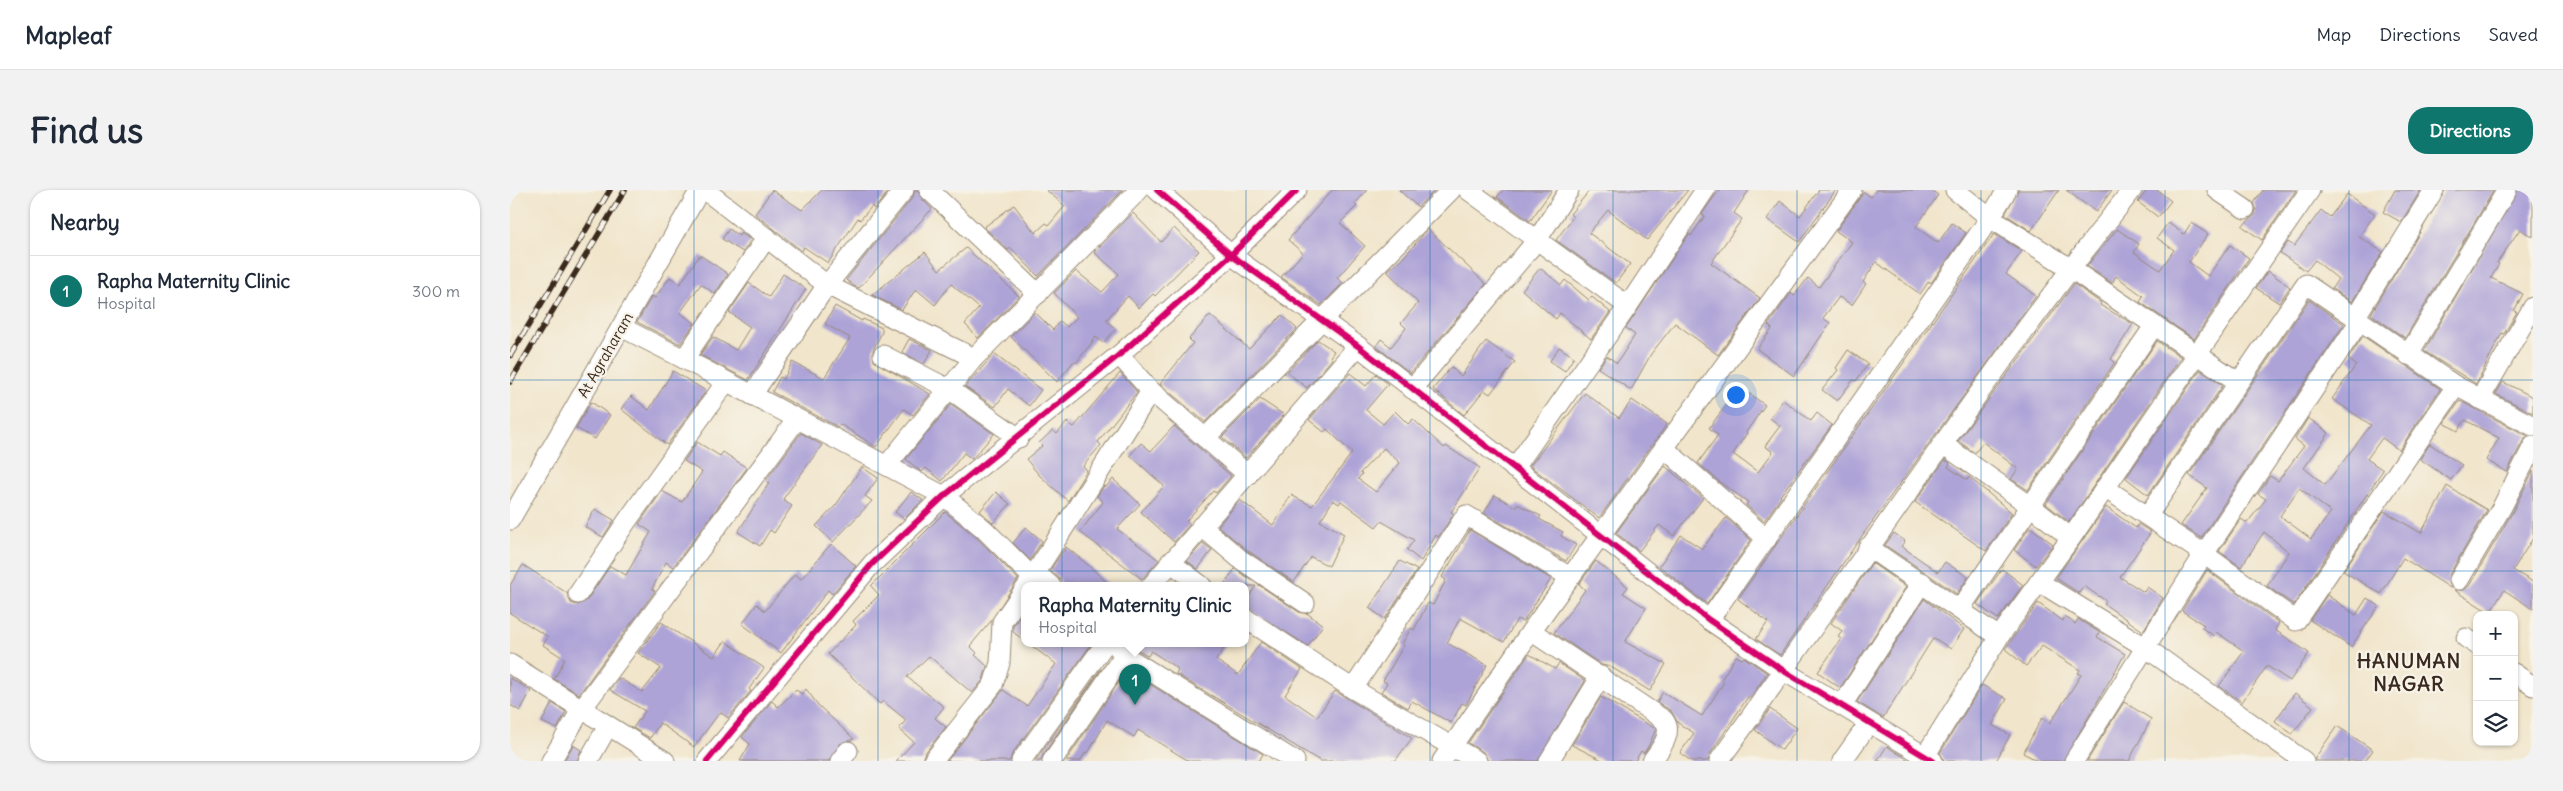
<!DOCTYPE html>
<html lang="en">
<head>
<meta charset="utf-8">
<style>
	body { margin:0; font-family:Delius,sans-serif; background:#f2f2f3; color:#1f2937 }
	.controls { position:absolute; right:15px; bottom:15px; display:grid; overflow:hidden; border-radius:10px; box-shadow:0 1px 4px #0004 }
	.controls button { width:45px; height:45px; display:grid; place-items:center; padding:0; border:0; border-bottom:1px solid #e0e1e3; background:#fff; color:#1f2937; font:25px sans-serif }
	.you { position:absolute; left:1225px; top:204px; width:18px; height:18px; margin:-12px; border:4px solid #fff; border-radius:50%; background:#1a73e8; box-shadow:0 0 0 8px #1a73e833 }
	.badge { display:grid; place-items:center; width:32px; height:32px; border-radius:50%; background:#0f766e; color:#fff; font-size:16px; font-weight:700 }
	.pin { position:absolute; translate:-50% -41px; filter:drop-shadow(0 1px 2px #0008) }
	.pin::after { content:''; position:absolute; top:26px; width:18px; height:15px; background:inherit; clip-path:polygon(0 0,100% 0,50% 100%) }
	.popup { position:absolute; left:511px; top:392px; width:228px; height:65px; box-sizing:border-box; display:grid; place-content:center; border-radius:10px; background:#fff; filter:drop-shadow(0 1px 4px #0005); font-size:16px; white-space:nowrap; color:#747a83 }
	.popup b { font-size:19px; color:#1f2937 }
	.popup::after { content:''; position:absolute; left:50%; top:100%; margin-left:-10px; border:10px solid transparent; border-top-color:#fff }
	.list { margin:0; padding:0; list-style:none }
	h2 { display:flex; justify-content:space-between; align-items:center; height:65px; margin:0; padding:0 20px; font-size:21px }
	h2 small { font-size:16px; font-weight:400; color:#747a83 }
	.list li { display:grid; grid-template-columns:32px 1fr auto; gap:15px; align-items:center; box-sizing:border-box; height:70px; padding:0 20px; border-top:1px solid #e0e1e3 }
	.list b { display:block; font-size:19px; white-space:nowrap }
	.list p { margin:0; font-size:16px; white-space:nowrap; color:#747a83 }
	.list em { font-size:16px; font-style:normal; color:#747a83 }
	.icon { flex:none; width:28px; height:28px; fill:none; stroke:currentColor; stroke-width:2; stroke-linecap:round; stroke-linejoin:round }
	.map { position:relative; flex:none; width:2023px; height:571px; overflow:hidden; border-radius:20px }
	header { display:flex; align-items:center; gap:30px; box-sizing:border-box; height:70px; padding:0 25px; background:#fff; border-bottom:1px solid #e0e1e3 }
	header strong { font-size:24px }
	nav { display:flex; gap:28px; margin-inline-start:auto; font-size:18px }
	.intro { display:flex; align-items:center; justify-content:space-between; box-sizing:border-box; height:120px; padding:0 30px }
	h1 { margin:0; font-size:35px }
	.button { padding:12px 22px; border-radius:20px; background:#0f766e; color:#fff; font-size:18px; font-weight:700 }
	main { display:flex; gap:30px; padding:0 30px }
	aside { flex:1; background:#fff; border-radius:20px; box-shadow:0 1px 4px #0004 }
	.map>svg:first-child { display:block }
	.building { fill:#ada3d7; fill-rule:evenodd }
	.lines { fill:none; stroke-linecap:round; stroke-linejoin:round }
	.minor-casing { stroke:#968874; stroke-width:21 }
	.minor { stroke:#fff; stroke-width:19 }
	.rail-casing { stroke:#3b2a1e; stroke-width:5.5 }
	.rail { stroke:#f7f3e8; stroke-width:4; stroke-dasharray:11; stroke-linecap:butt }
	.cycleway-casing { stroke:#f7f3e8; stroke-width:9 }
	.cycleway { stroke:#d6006c; stroke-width:6 }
	.grid { fill:none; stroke:#1f6fb2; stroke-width:1; stroke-opacity:0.55 }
	.labels { text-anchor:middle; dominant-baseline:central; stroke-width:4.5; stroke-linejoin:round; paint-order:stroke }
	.street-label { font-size:15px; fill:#3b2a1e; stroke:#f7f3e8 }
	.district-label { font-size:20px; font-weight:bold; letter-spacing:1px; fill:#3b2a1e; stroke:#f7f3e8 }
</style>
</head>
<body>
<header>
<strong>Mapleaf</strong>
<nav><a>Map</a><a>Directions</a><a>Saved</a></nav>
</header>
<div class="intro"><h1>Find us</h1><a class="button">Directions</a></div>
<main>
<aside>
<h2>Nearby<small></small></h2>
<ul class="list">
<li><span class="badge">1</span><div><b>Rapha Maternity Clinic</b><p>Hospital</p></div><em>300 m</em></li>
</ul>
</aside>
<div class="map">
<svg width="2023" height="571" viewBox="0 0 2023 571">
	<rect width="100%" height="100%" fill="#f7f3e8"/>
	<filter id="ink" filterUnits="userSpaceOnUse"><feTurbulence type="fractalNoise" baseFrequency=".02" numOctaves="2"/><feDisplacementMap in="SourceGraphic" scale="10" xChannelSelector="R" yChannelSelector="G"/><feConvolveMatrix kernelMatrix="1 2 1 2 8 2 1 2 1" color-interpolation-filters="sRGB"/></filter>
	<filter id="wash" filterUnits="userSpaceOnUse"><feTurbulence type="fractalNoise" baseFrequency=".0096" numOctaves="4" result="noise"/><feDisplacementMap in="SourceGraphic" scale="20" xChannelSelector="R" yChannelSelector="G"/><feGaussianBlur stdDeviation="1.12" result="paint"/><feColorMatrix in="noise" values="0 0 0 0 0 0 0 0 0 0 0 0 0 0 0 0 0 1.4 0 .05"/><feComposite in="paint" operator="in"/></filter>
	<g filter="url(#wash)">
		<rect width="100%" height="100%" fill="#f1e5cb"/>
		<g id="blocks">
			<g class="building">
				<path d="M262,0L292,20L312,0H380L364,19L362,16L350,30L348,28L318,73L294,57L292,61L245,24Z"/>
				<path d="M405,0H408L411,8L422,19L349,98L344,96L336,90L403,7Z"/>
				<path d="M536,0H613L528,86L501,58L498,60L474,37L504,15L525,43L536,33L539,35L555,16Z"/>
				<path d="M822,0H857L845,14L847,16L830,33L855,56L827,88L833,93L811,115L771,87L793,63L778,50Z"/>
				<path d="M889,0H925L908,17Z"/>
				<path d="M993,0H1042L1020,31L987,7Z"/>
				<path d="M1080,0H1178L1137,50L1098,20L1079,43L1120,74L1106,93L1046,50L1063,27L1060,24Z"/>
				<path d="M1209,0H1239L1224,23L1232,29L1201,73L1250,108L1208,165L1165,133L1141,164L1121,200L1088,178L1097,166L1107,173L1125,145L1116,138L1179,44L1181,46L1195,26L1192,24Z"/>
				<path d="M1309,0H1326L1289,52L1257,29L1270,11L1290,26Z"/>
				<path d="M1366,0H1421L1428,5L1406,37L1428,53L1442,33L1456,43L1421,93L1419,91L1410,104L1366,72L1353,92L1356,94L1342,115L1329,107L1313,128L1320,133L1284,186L1247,159L1262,139L1258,135L1281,103L1284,106L1298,88L1309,97L1342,52L1326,41L1354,2L1361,7Z"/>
				<path d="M1508,0H1549L1521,41L1495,24Z"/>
				<path d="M1556,0H1602L1586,22Z"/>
				<path d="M1637,0H1647L1661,11L1648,27L1628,12Z"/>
				<path d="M1753,0H1786L1752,50L1732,36L1745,25L1746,19L1744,13Z"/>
				<path d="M1885,0H1911L1891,32L1873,22Z"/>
				<path d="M1935,0H1984L1895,148L1861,124Z"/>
				<path d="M2008,0H2023V47L2010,39L1987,73L1989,74L1981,88L2013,104L2004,121L2007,122L1994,144L1992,143L1966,194L1914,161Z"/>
				<path d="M1837,4L1865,24L1849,47L1873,62L1842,112L1822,98L1828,89L1805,70L1796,81L1770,63L1778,52L1784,56L1811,20L1820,27Z"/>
				<path d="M623,23L651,52L664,38L689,61L645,106L643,104L629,118L618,106L596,130L606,139L593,153L586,147L566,173L564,171L547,192L501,147L525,122L543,140L550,131L557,137L567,127L544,103L566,81L592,102L609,84L584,62Z"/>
				<path d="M1658,33L1674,44L1681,33L1698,44L1679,72L1698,86L1720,55L1739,68L1684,149L1630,112L1633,106L1606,86L1602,93L1577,76L1607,39L1629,54L1624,62L1650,80L1664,60L1647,48Z"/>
				<path d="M219,39L229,46L231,43L241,50L233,62L212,49Z"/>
				<path d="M918,39L976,94L900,183L866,156L871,149L881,157L896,138L891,133L908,113L877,81L892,69Z"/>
				<path d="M1484,44L1512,61L1496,84L1526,106L1349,350L1270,465L1246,449L1258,432L1228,409Z"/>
				<path d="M456,58L509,106L468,148L455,134L469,118L441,94L425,115L406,99L392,120L362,105L415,62L429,80Z"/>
				<path d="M190,65L218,84L205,104L191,94L170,123L185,133L170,154L127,132L142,106L145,108L160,87L170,94Z"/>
				<path d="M1030,78L1051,95L1055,90L1079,110L1082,107L1100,122L1081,149L1050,123L1046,129L1012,100Z"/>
				<path d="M1758,81L1780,97L1769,113L1746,98Z"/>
				<path d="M273,84L296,99L238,190L190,165L203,147L226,160L240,137L219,122L239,93L259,107Z"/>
				<path d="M1564,94L1591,113L1590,115L1623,134L1601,169L1605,172L1518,300L1501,289L1508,279L1473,252L1465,263L1448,251Z"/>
				<path d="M1799,110L1834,134L1691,348L1671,335L1697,298L1679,285Z"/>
				<path d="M325,116L352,131L353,129L372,138V142L363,160L364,171L420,204L403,225L394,219L366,257L330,234L328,237L262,202L270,187L274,189L282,172L314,188L340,148L315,134Z"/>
				<path d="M700,125L739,159L772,125L787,139L695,232L650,194L683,153L679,149Z"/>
				<path d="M1853,146L1930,199L1889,260L1872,248L1857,269L1873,280L1784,415L1757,396L1779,362L1754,342L1731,377L1709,361L1731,329L1737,333L1756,309L1748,304L1760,286L1768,291L1794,256L1785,249L1798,228L1819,243L1794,278L1815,295L1861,235L1822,209L1846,175L1838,169ZM1789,298L1821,322L1801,349L1770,326Z"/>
				<path d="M399,149L422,160L414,174L392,162Z"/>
				<path d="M808,150L824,161L820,167L822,169L797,198L777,182Z"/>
				<path d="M976,151L1005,172L980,204L974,200L954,225L923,199L941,177L951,186Z"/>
				<path d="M1647,151L1671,167L1559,332L1536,314Z"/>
				<path d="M1049,157L1064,167L1055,181L1040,171Z"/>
				<path d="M1338,160L1358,174L1346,191L1343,190L1327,211L1312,200L1328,180L1326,178Z"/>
				<path d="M484,164L531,200L519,216L498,199L485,217L455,197Z"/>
				<path d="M1690,180L1713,195L1638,305L1616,288Z"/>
				<path d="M163,181L196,201L157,255L111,219L121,206L139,220Z"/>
				<path d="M610,183L627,202L588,252L591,255L573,276L577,280L558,311L529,285L516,269L532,256L529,253L543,240L547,244L557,232L564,237Z"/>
				<path d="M840,183L856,196L866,184L878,194L856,220L873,234L885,221L898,234L903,229L934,258L936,256L970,278L941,322L944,324L928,347L926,345L911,371L897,360L904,350L871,331L866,337L831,311L829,314L823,310L810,331L834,344L819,376L801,367L784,392L737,360L708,336L730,310L763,335L781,305L802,316L842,263L817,239L814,242L799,230ZM874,258L890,273L866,302L848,289L852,284L850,283Z"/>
				<path d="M1993,192L2023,207V223L1986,204Z"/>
				<path d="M1230,197L1255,215L1236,242L1237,243L1223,264L1248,282L1263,262L1255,256L1270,236L1260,228L1273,210L1301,231L1307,223L1322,235L1270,306L1271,307L1254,331L1236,315L1238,312L1211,293L1188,273L1208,245L1199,238Z"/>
				<path d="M1075,203L1109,228L1122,210L1157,234L1089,328L1020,276Z"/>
				<path d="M750,209L774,225L736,268L712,247Z"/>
				<path d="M1950,211L2018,246L2013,251L1997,282L1976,270L1989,248L1955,230L1948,241L1934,233Z"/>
				<path d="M81,212L100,225L85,249L66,238Z"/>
				<path d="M441,214L484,244L462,269L454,263L432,291L416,278L412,282L409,280L396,269Z"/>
				<path d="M664,236L721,286L706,303L703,301L676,331L680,334L664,352L631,322L654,296L620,265L631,253L641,261Z"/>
				<path d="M291,243L312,255L273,309L282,316L264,343L260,340L250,356L228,342L259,293L256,290Z"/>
				<path d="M187,252L210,266L213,262L237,278L163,377L156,372L142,399L145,401L69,504L44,489L55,469L33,455L38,447L0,423V395L13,375L57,403L61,413L68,415L77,410L100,376L116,385L141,342L129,334L152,301L172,312L192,282L174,271Z"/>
				<path d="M1920,254L1952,275L1941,290L1910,269Z"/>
				<path d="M1435,270L1440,273L1438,277L1457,290L1459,287L1502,323L1476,361L1405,312Z"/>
				<path d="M1155,276L1193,308L1164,346L1149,335L1129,361L1106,343Z"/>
				<path d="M352,277L368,288L355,306L362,311L323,352L306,336L326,315Z"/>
				<path d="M2023,281V348L2003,380L2023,392V419L1994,400L1980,423L1944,400H1954L1959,396L2002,323Z"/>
				<path d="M603,289L630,314L607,339L649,370L632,389L570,342L593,312L587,306L594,296L596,297Z"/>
				<path d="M1937,296L1977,320L1939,385L1938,390L1942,399L1893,368L1871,404L1833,381L1874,321L1911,343Z"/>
				<path d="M401,302L413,310L394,329L385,322Z"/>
				<path d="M486,302L500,314L483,333L470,321Z"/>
				<path d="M985,305L1005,317L1007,314L1031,326L1029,329L1053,342L1051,346L1066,355L1056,371L974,323Z"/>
				<path d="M1596,317L1626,338L1628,334L1641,342L1610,387L1634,402L1637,397L1653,408L1633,441L1594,414L1596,411L1574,396L1569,403L1546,388Z"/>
				<path d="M85,319L104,330L93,347L75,337Z"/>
				<path d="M435,322L466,347L508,389L481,431L460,456L467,463L465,465L477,476L473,490L462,503L419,466L397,487L434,517L425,528L436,537L414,564L412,571H386L404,552L389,539L396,530L373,511L370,514L318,464L346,435L343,431L369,405L361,396Z"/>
				<path d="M1216,328L1241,350L1197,414L1149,376L1171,345L1192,359Z"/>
				<path d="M516,337L532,351L520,370L503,353Z"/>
				<path d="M1520,337L1543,354L1526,376L1504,360Z"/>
				<path d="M960,340L1041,389L1013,432L1007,429L994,452L950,428L937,453L977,475L956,515L952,513L941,533L902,511L898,518L871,502L877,493L873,491L894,455L892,454L901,438L904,440L918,413L923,415L936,390L932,387Z"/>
				<path d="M1384,343L1395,351L1391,356L1428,382L1435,372L1458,387L1447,404L1375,355Z"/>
				<path d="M693,353L702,360L688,379L677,371Z"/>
				<path d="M321,354L346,376L322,404L318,400L271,463L232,434L247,414L255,421L285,384L291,389Z"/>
				<path d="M556,357L577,374L601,396L552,395L549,388L540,380Z"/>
				<path d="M890,371L907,380L875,429L859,418Z"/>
				<path d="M1086,371L1118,397L1113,403L1136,418L1115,452L1156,474L1140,501L1101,477L1092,475L1044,443L1075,400L1069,394Z"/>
				<path d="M1362,373L1396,397L1330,498L1308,482L1331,449L1328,447L1332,441L1321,433Z"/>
				<path d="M725,379L789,422L798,424L813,435L798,456L735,417V412L746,396H713Z"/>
				<path d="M1492,379L1513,395L1488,429L1467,414Z"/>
				<path d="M1697,380L1769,433L1765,440L1799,463L1780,491L1757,476L1732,512L1709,496L1734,461L1706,442L1704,446L1692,438L1694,435L1672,421Z"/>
				<path d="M1817,405L1846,425L1857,408L1869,416L1841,457L1800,430Z"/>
				<path d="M1414,409L1454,439L1441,459L1424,448L1422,450L1373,528L1347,512Z"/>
				<path d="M1528,413L1553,431L1555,426L1565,434L1568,429L1590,443L1587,447L1615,464L1553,571H1528L1513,563L1532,528L1540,533L1571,485L1568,483L1570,480L1532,456L1516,476L1495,459Z"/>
				<path d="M510,426L515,430V451L503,442V436Z"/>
				<path d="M151,432L204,467L215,451L254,478L239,499L241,501L218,528L210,522L184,557L150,533L140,548L123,538L135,521L100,500L109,488L132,502L151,478L128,463Z"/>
				<path d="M751,452L792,479L775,505L807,527L825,501L902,548L885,571H810L666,484L668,479L641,461L638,466L619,454H717L706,470L728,485Z"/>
				<path d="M519,454H577L580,456L502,564L500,571H437L493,500L517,516L546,474Z"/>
				<path d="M1019,464L1045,479L1049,473L1075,491L1028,571H978L973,562L958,553Z"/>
				<path d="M1226,466L1232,469L1234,467L1257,483L1240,508L1238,507L1200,564L1198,571H1181L1170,563L1184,543L1168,533L1161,521L1147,512L1153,502L1192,526L1214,492L1211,490Z"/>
				<path d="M591,479L533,565L531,571H525Z"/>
				<path d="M617,480L753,564L749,571H679L628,540L624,547L597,530L578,563L576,562L570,571H556Z"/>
				<path d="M0,488L21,501L10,521L0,515Z"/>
				<path d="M1472,495L1497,509L1482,535L1500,545L1486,571H1434L1430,563Z"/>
				<path d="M296,499L308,515L344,549L330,554L319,571H230L240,554L232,547L262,511L268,517L286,500L292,504Z"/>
				<path d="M1785,503L1803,517L1782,544L1765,531Z"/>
				<path d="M1091,507L1146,539L1139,555L1134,563L1131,561L1125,571H1094L1062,555Z"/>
				<path d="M1614,512L1641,529L1619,571H1577Z"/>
				<path d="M42,513L56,522L47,539L32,532Z"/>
				<path d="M1260,519L1287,538L1272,560L1245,540Z"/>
				<path d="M1827,536L1863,560L1855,571H1805V568Z"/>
				<path d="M63,555L71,560L67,571H54Z"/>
				<path d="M1377,556L1381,559L1400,571H1367Z"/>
			</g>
		</g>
	</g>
	<g filter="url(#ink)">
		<use href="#blocks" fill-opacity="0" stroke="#968874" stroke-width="1"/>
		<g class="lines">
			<g class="minor-casing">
				<g id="minor">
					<path d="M195,0L317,95L464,168"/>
					<path d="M419,0L528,104"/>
					<path d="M647,0L721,65L848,156L1199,430L1274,481L1423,571"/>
					<path d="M958,0L1118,116"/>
					<path d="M1445,0L1480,28L1560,78L1728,192"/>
					<path d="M1707,0L1735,19"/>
					<path d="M257,47L174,169L434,306L474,339L523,388"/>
					<path d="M1845,128L1924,0"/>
					<path d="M111,137L174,169"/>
					<path d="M373,165L439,199L509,248"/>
					<path d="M609,165L641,201L738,285"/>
					<path d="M1898,165L1997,0"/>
					<path d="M902,199L1027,50L1059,0"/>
					<path d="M242,205L317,95L394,0"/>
					<path d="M1970,209L2023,117"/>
					<path d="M695,248L941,0"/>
					<path d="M1434,255L1522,317L1561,348"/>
					<path d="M1154,258L1257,349"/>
					<path d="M377,275L464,168L629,0"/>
					<path d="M1004,279L1118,116L1195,0"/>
					<path d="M1595,298L1694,364L1786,431L1946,196"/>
					<path d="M1638,325L1796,94L1946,196L2023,236"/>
					<path d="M0,330L190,0"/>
					<path d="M691,336L730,369L795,413"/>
					<path d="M1358,357L1489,447"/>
					<path d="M660,372L692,396"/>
					<path d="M526,383L541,396"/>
					<path d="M1949,390L1992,317L2023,256"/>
					<path d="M1529,392L1635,457L1794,571"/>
					<path d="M517,396L641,201"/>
					<path d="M641,396L848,156"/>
					<path d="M68,404L117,331L216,192"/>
					<path d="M1450,419L1644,136"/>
					<path d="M735,428L843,499L967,571"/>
					<path d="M1199,430L1480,28L1497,0"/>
					<path d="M1021,441L1154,530C1164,543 1150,559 1142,571"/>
					<path d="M1956,448L1967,455"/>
					<path d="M605,454L614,465L785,571"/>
					<path d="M0,474L155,571"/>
					<path d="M2004,483L2023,496"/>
					<path d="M843,499L956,325L1060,387"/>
					<path d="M1332,515L1412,392"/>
					<path d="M1415,566L1489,447L1561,348L1800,0"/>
					<path d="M41,571L71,520L287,229"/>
					<path d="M78,571L98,536"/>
					<path d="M197,571L362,374L434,306L609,165L721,65L787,0"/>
					<path d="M330,571L338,561"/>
					<path d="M423,571L483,495L490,473L492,432L515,399"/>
					<path d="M511,571L595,454"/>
					<path d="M542,571L614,465"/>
					<path d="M932,571L1021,441L1342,0"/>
					<path d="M1039,571L1091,486"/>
					<path d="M1209,571C1346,380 1476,184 1622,0"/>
					<path d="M1332,571L1359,533"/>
					<path d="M1564,571L1694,364L1849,132"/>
				</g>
			</g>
			<use href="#minor" class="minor"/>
			<g class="rail-casing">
				<g id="rail">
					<path d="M0,166L100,0"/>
					<path d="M0,192L115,0"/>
				</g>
			</g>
			<use href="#rail" class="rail"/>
			<g class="cycleway-casing">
				<g id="cycleway">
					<path d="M647,0L721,65L848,156L1199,430L1274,481L1423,571"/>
					<path d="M197,571L362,374L434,306L609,165L721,65L787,0"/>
				</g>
			</g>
			<use href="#cycleway" class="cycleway"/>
		</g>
	</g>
	<path class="grid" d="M184,0V571M368,0V571M552,0V571M736,0V571M920,0V571M1103,0V571M1287,0V571M1471,0V571M1655,0V571M1839,0V571M0,190H2023M0,381H2023"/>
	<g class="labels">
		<g class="street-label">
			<text transform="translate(95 165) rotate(-60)">At Agraharam</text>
		</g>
		<g class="district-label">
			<text x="1899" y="470">HANUMAN<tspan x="1899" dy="23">NAGAR</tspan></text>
		</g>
	</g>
</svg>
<div class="controls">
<button>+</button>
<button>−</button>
<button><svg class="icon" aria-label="layers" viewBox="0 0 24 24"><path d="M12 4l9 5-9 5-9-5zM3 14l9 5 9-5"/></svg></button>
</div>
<div class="you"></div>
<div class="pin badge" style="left:625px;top:515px">1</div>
<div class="popup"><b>Rapha Maternity Clinic</b>Hospital</div>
</div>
</main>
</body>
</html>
